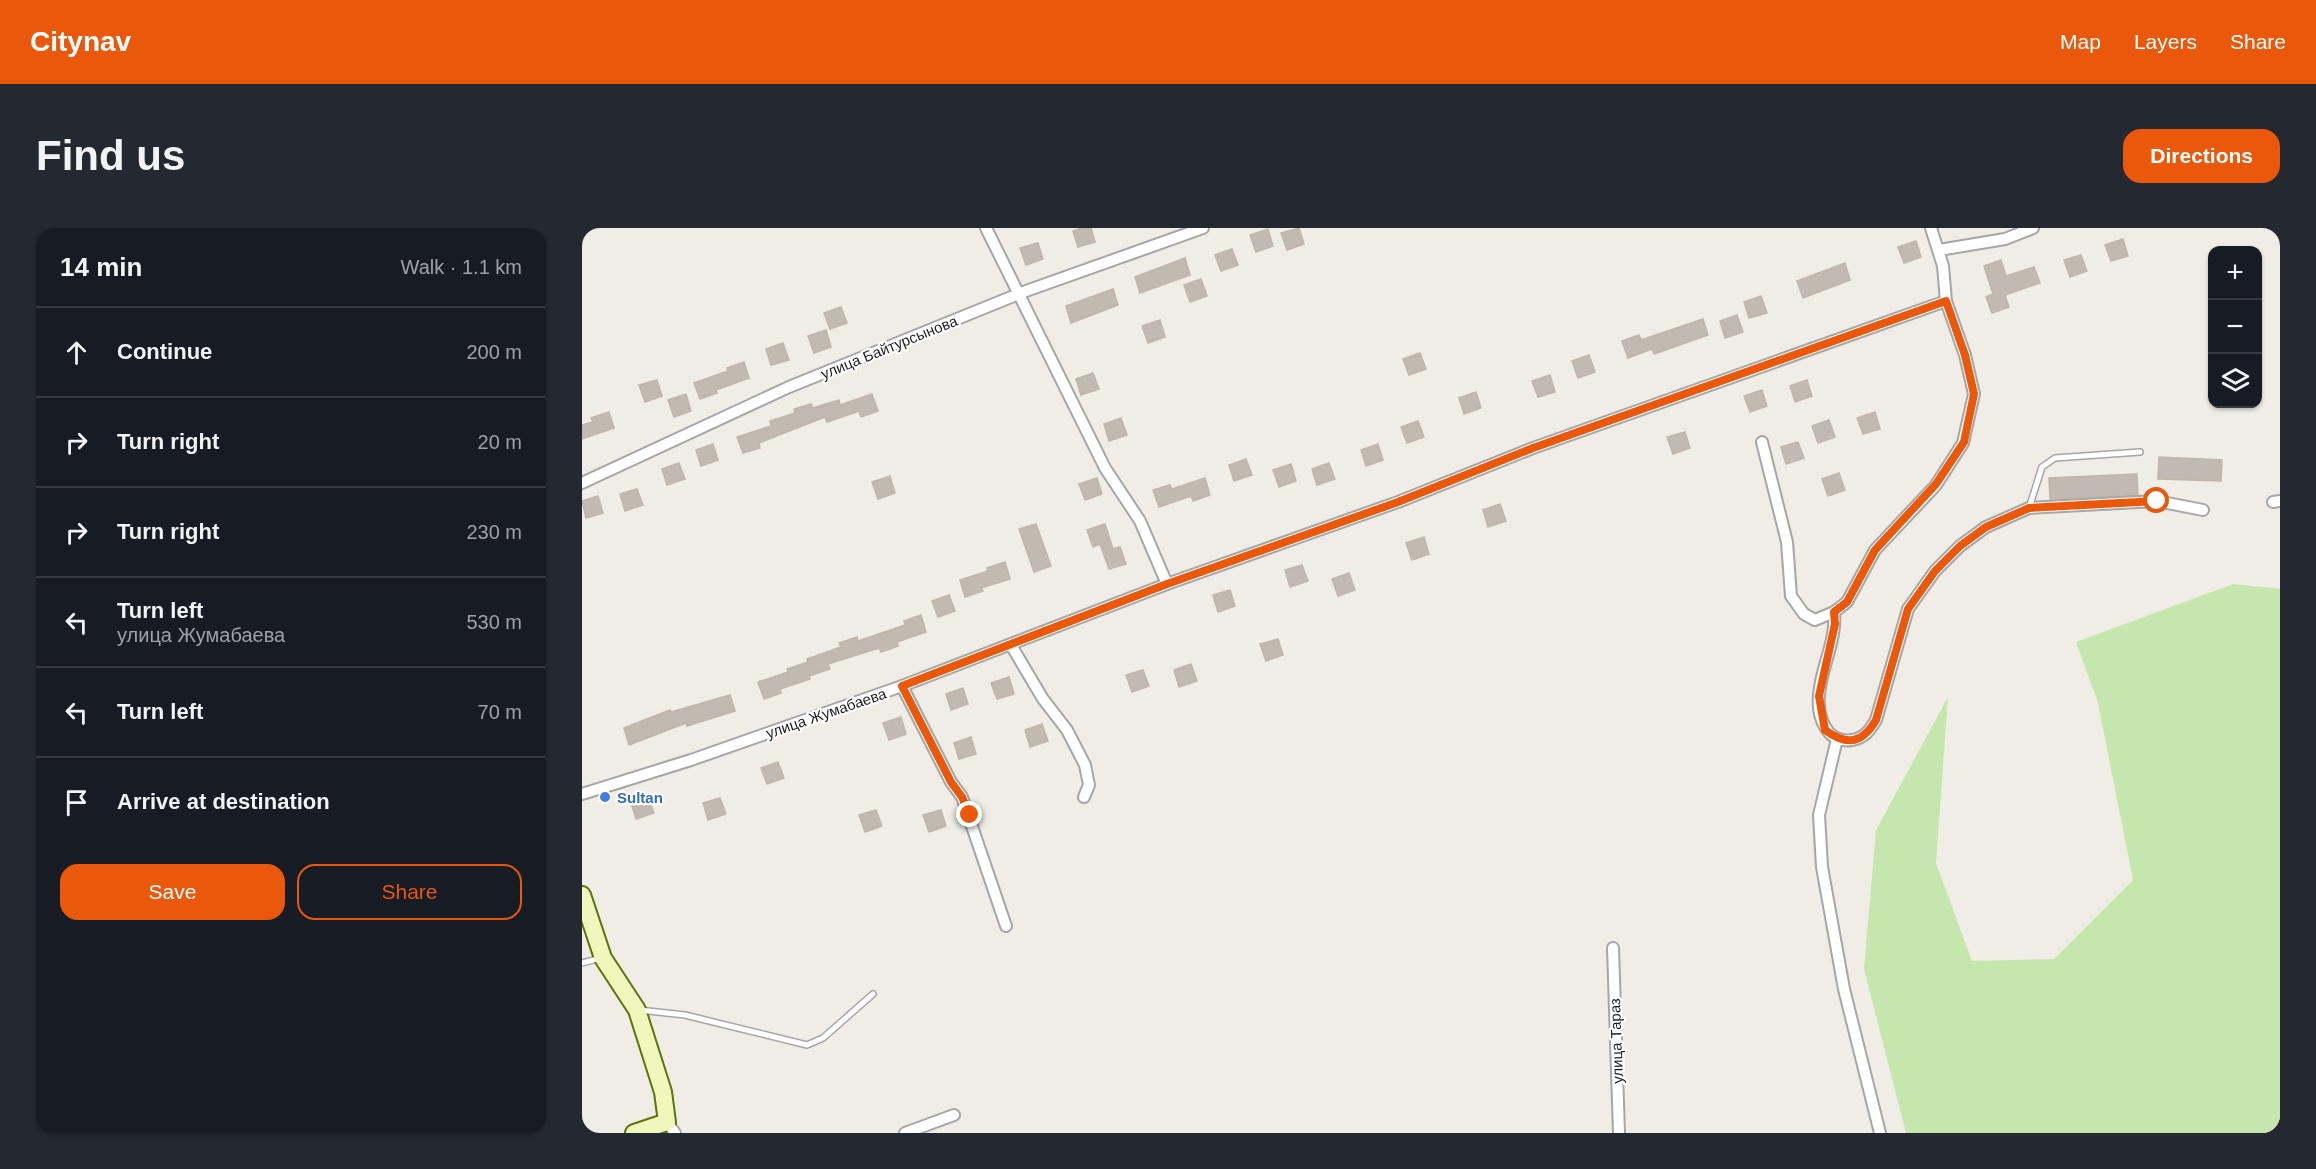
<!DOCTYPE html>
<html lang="en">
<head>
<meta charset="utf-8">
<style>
	body { margin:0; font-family:Arial,sans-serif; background:#242831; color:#f1f3f6 }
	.controls { position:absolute; right:18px; top:18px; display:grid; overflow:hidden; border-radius:12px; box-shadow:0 2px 4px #0004 }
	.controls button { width:54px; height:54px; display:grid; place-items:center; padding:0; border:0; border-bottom:2px solid #363941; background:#171b24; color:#f1f3f6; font:30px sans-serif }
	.stop { position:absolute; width:18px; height:18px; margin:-14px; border:4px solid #ea580c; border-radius:50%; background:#fff }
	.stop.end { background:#ea580c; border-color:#fff; box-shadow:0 2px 6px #0008 }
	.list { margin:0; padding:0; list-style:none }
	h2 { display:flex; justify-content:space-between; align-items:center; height:78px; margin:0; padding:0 24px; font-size:26px }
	h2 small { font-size:20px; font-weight:400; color:#9ea1a6 }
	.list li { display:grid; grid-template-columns:39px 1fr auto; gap:18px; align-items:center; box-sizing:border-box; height:90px; padding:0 24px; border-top:2px solid #363941 }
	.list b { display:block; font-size:22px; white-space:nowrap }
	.list p { margin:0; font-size:20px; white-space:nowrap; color:#9ea1a6 }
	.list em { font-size:20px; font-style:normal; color:#9ea1a6 }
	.actions { display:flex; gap:12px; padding:18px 24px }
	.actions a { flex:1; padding:14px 0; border:2px solid #ea580c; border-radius:18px; text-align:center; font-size:21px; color:#ea580c }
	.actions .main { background:#ea580c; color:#fff }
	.icon { flex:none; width:33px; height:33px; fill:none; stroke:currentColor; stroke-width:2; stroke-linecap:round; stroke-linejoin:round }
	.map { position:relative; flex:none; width:1698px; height:905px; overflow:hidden; border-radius:18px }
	header { display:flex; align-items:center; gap:36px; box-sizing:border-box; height:84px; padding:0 30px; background:#ea580c; color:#fff }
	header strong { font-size:28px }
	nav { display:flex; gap:33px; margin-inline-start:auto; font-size:21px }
	.intro { display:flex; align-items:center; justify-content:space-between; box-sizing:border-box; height:144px; padding:0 36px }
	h1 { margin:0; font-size:42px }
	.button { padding:15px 27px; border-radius:18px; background:#ea580c; color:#fff; font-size:21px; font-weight:700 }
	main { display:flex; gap:36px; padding:0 36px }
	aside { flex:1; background:#171b24; border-radius:18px; box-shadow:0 2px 4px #0004 }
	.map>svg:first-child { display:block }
	.grass { fill:#c5e7ae }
	.building { fill:#c0bab2; stroke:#c1b5a9; stroke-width:1.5 }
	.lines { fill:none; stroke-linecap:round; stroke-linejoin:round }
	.lane-casing { stroke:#a6a6a6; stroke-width:8 }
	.street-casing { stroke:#a6a6a6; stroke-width:14 }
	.secondary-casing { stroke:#5e7309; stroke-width:20 }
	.lane { stroke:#fff; stroke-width:5 }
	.street { stroke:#fff; stroke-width:10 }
	.secondary { stroke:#eff7bc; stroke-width:16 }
	.route { stroke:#ea580c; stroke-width:8 }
	.shop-dot { fill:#3f7fe0; stroke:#fff; stroke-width:2 }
	.labels { text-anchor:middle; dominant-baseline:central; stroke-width:4.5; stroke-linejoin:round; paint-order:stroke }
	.street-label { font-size:15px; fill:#1f1f1f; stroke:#fff }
	.shop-label { font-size:15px; font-weight:bold; fill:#366cbe; stroke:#fff; text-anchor:start }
</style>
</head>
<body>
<header>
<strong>Citynav</strong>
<nav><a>Map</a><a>Layers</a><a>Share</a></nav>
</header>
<div class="intro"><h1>Find us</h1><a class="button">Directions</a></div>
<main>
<aside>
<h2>14 min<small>Walk · 1.1 km</small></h2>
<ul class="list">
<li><svg class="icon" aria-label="ahead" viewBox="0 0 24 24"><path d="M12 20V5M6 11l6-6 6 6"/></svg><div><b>Continue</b></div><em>200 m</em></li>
<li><svg class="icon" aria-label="right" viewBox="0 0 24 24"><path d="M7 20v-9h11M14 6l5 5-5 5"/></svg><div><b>Turn right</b></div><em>20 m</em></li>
<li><svg class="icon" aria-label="right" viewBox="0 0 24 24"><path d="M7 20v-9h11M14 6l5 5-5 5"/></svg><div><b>Turn right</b></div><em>230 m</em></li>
<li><svg class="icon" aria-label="left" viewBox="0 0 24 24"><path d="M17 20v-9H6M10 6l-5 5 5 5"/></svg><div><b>Turn left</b><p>улица Жумабаева</p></div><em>530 m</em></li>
<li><svg class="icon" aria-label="left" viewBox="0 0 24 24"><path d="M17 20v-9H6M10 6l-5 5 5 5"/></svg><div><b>Turn left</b></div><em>70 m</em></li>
<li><svg class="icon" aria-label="arrive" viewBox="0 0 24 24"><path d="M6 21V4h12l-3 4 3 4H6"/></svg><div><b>Arrive at destination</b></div></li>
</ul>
<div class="actions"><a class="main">Save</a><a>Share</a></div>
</aside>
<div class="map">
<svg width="1698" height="905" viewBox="0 0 1698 905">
	<rect width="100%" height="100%" fill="#efede6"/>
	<path class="grass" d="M1651,356L1698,361V905H1324L1282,741L1294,602L1366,469L1354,635L1390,733L1472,731L1551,652L1516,475L1494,414Z"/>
	<g class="building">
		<path d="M499,0H509L513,14L496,19L491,3Z"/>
		<path d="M717,0L722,16L705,22L699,5Z"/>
		<path d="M686,1L691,18L674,24L668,7Z"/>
		<path d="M1541,11L1546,28L1529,33L1523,17Z"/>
		<path d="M1334,13L1339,29L1322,35L1316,19Z"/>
		<path d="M456,15L461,31L444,37L438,20Z"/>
		<path d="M650,21L656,37L639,43L633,27Z"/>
		<path d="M1499,27L1505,43L1488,49L1482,32Z"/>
		<path d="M603,30L608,47L558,65L553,49Z"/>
		<path d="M1419,32L1424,48L1452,39L1458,55L1423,67L1427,79L1410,85L1404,69L1411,66L1402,38Z"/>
		<path d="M1263,35L1268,52L1221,70L1215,53Z"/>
		<path d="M619,51L625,68L608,74L602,57Z"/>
		<path d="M531,61L536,77L489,95L484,78Z"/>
		<path d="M1179,68L1185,85L1167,90L1162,74Z"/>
		<path d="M259,79L265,95L248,101L242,85Z"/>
		<path d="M1155,87L1161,104L1143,110L1138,93Z"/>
		<path d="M1121,91L1126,107L1072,126L1070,121L1046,130L1040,113L1057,107L1059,112Z"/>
		<path d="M578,92L583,109L566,115L560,98Z"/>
		<path d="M244,102L249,119L232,125L226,108Z"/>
		<path d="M201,115L207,132L189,137L184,121Z"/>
		<path d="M838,125L844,141L827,147L821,131Z"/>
		<path d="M1007,127L1013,144L996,150L990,133Z"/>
		<path d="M162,134L167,150L134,162L135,165L118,171L112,155L146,143L145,140Z"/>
		<path d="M511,145L517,161L499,167L494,151Z"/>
		<path d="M968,147L973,164L956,169L950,153Z"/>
		<path d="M75,152L80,168L63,174L57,157Z"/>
		<path d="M1225,152L1230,168L1213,174L1208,158Z"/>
		<path d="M1180,162L1185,178L1168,184L1162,168Z"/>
		<path d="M894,164L899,180L882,186L877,170Z"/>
		<path d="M104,166L109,183L92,189L86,172Z"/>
		<path d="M290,166L296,183L279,189L277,183L245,194L243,189L177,215L178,220L161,225L155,209L189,198L188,193L213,185L212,181L229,176L231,180L257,172L258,177Z"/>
		<path d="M27,184L32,200L0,211V197L11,194L9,190Z"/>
		<path d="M1293,184L1298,201L1281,206L1275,190Z"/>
		<path d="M539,190L545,207L527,213L522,196Z"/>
		<path d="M1247,192L1253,209L1236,215L1230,198Z"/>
		<path d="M836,193L842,209L825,215L819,199Z"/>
		<path d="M1103,204L1108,220L1091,226L1085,209Z"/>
		<path d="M1216,214L1222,230L1204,236L1199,219Z"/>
		<path d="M131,216L136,232L119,238L114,222Z"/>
		<path d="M796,216L801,232L784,238L779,222Z"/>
		<path d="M1577,229L1640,232L1639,253L1576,251Z"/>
		<path d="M664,231L670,247L652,253L647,237Z"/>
		<path d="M97,235L103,251L85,257L80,241Z"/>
		<path d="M747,235L753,251L735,257L730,241Z"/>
		<path d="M709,236L714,253L697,259L691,242Z"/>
		<path d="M1257,245L1263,262L1246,268L1240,251Z"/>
		<path d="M1555,246L1556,267L1468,271L1467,250Z"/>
		<path d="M308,248L313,265L296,271L290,254Z"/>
		<path d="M515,250L520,266L503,272L497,256Z"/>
		<path d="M623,250L628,267L611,273L609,268L577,279L571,262L588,257L590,261Z"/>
		<path d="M55,261L61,277L43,283L38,266Z"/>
		<path d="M16,268L21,285L4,290L0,273Z"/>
		<path d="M918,276L924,293L906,299L901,282Z"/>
		<path d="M454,296L469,338L452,344L437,301Z"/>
		<path d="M523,296L531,321L538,319L544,336L527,341L518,316L511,319L505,302Z"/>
		<path d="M842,309L847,326L830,332L824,315Z"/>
		<path d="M423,334L428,351L399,360L401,363L383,369L378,352L406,343L405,340Z"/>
		<path d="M720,337L726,353L708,359L703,342Z"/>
		<path d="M767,345L773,362L756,368L750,351Z"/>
		<path d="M648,362L653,378L636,384L631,367Z"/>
		<path d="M367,367L373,383L356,389L350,373Z"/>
		<path d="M339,387L344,404L315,414L316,418L299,424L297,420L246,436L248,441L227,448L228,451L198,461L199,465L182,471L176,454L206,444L205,441L226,434L225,431L259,419L257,415L275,409L276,413L323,397L322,393Z"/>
		<path d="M696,411L701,427L684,433L678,416Z"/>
		<path d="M609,436L615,453L597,459L592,442Z"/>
		<path d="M561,442L567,458L550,464L544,447Z"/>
		<path d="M427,449L432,466L415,471L409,455Z"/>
		<path d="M381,460L386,476L369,482L364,466Z"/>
		<path d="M148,467L153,483L105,498L104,495L47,517L42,500L88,482L89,484Z"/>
		<path d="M319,489L324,506L307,512L301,495Z"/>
		<path d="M460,496L466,513L448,519L443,502Z"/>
		<path d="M389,509L394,526L377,531L372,515Z"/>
		<path d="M196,534L202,550L185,556L179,540Z"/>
		<path d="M66,569L72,585L54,591L49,575Z"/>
		<path d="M138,570L144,586L126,592L121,575Z"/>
		<path d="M294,582L300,598L283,604L277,587Z"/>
		<path d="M359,582L364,598L347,604L341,587Z"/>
	</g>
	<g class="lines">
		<g class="lane-casing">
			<g id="lane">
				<path d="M1447,280L1460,239L1473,230L1558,224"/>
				<path d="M0,735L19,730"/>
				<path d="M57,782L103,787L225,817L241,810L291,766"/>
			</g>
		</g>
		<g class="street-casing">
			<g id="street">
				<path d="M404,0L523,240L558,293L585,356"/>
				<path d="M1357,22L1423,11L1451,0"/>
				<path d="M1180,214L1205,314L1209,368L1222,386L1233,392L1252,384L1265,374L1293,322L1354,257L1381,215L1392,166L1383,127L1364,73L1361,38L1349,0"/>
				<path d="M0,255L207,159L444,63L621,0"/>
				<path d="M1691,274L1698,273"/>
				<path d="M1252,384C1255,412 1239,439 1237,467C1235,488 1244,516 1270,512C1283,510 1288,502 1294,492L1326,381L1353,343L1378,318L1404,299L1447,280L1575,273L1621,282"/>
				<path d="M429,417L461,471L485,502L503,537L507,557L502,569"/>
				<path d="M320,458L369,554L380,569L424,698"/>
				<path d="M1255,511L1237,587L1240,639L1262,761L1298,905"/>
				<path d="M0,566L109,532L320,458L585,356L816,274L951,220L1364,73"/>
				<path d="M1031,720L1037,905"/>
				<path d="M85,894L93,905"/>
				<path d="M323,905L372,887"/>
			</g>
		</g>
		<g class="secondary-casing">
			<path id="secondary" d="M0,667L21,730L55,782L81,864L85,894L52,905"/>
		</g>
		<use href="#lane" class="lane"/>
		<use href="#street" class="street"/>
		<use href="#secondary" class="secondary"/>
	</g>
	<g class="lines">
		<path class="route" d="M388,587L380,569L369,554L320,458L585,356L816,274L951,220L1364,73L1383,127L1392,166L1382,214L1354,256L1293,322L1265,374L1252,384L1253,396L1237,468L1243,502C1265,518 1280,516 1294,492L1326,381L1353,343L1378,318L1404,299L1447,280L1575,273"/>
	</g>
	<circle class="shop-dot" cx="23" cy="569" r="6"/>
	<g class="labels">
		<g class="street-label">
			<text transform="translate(307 119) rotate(-22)">улица Байтурсынова</text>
			<text transform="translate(244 485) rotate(-19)">улица Жумабаева</text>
			<text transform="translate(1034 813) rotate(-92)">улица Тараз</text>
		</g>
		<g class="shop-label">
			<text x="35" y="569">Sultan</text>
		</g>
	</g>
</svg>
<div class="controls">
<button>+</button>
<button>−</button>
<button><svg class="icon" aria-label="layers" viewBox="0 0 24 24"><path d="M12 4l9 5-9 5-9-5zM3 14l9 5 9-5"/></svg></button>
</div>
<div class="stop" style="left:1575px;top:273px"></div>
<div class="stop end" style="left:388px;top:587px"></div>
</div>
</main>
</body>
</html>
